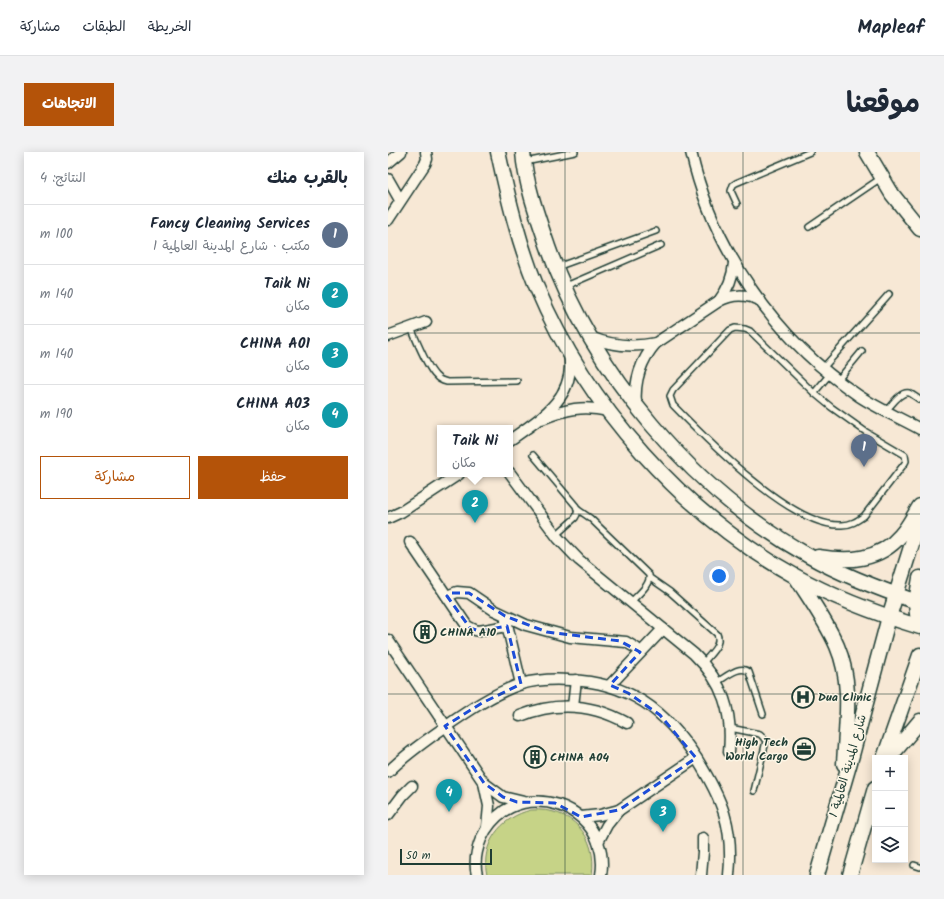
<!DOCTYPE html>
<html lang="ar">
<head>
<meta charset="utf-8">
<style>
	body { margin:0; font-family:Kalam,"Playpen Sans Arabic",sans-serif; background:#f2f2f3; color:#1f2937; direction:rtl }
	.controls { position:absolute; right:12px; bottom:12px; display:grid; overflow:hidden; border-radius:0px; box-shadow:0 2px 10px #0003 }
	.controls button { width:36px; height:36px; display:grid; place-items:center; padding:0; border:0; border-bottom:1px solid #e0e1e3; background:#fff; color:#1f2937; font:20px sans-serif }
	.scale { position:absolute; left:12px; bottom:10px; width:92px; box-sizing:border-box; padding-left:4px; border:2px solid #1f3d34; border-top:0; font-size:11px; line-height:14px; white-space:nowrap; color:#1f3d34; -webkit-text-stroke:3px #fcf5e5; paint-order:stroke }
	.you { position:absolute; left:331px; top:424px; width:14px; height:14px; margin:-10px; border:3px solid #fff; border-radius:50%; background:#1a73e8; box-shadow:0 0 0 6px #1a73e833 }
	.badge { display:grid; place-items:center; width:26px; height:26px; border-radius:50%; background:#b45309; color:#fff; font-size:13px; font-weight:700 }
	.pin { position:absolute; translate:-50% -33px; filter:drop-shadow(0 1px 2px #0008) }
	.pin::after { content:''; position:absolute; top:21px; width:14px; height:12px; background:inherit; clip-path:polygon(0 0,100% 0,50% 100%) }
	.popup { position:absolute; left:49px; top:273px; width:76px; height:52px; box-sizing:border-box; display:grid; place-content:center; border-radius:0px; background:#fff; filter:drop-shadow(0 1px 3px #0005); font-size:13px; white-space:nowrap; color:#747a83 }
	.popup b { font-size:15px; color:#1f2937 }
	.popup::after { content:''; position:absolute; left:50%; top:100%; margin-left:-8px; border:8px solid transparent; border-top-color:#fff }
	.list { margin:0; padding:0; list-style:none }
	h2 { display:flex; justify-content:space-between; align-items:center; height:52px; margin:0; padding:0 16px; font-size:17px }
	h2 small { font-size:13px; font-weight:400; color:#747a83 }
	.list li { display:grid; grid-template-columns:26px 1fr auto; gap:12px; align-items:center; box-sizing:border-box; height:60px; padding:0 16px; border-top:1px solid #e0e1e3 }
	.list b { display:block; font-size:15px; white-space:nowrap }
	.list p { margin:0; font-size:13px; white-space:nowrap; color:#747a83 }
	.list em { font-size:13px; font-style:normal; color:#747a83 }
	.actions { display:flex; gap:8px; padding:12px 16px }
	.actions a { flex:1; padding:9px 0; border:1px solid #b45309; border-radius:0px; text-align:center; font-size:14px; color:#b45309 }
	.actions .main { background:#b45309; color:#fff }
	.icon { flex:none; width:22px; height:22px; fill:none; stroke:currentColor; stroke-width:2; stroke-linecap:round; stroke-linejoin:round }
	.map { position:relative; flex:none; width:532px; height:723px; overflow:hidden; direction:ltr; border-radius:0px }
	header { display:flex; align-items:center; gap:24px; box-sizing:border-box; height:56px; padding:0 20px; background:#fff; border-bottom:1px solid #e0e1e3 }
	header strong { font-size:19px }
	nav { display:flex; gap:22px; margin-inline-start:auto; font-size:14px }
	.intro { display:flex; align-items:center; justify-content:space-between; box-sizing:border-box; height:96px; padding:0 24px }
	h1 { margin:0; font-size:28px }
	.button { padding:10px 18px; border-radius:0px; background:#b45309; color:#fff; font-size:14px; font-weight:700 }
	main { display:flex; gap:24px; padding:0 24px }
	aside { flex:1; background:#fff; border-radius:0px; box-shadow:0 2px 10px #0003 }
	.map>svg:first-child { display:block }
	.green { fill:#c6d387; stroke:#72885e }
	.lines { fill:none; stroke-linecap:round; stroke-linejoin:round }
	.lane-casing { stroke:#1f3d34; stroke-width:8 }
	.street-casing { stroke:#1f3d34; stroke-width:13 }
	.secondary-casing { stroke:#1f3d34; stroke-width:17 }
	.lane { stroke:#fcf5e5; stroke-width:5 }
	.street { stroke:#fcf5e5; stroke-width:10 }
	.secondary { stroke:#fcf5e5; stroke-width:14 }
	.marked { fill:none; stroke:#1d4ed8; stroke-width:3; stroke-dasharray:8 5; stroke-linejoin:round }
	.grid { fill:none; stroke:#1f3d34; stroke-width:1; stroke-opacity:0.55 }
	.labels { text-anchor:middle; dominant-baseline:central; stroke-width:3; stroke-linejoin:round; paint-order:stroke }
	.poi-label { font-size:12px; font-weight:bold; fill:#1f3d34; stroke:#fcf5e5; text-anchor:start }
	.street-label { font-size:12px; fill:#1f3d34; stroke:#fcf5e5 }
</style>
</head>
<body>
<header>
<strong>Mapleaf</strong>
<nav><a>الخريطة</a><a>الطبقات</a><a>مشاركة</a></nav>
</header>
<div class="intro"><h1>موقعنا</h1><a class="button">الاتجاهات</a></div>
<main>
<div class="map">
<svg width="532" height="723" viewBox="0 0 532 723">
	<rect width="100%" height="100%" fill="#f7e8d5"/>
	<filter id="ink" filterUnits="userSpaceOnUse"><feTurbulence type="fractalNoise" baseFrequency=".025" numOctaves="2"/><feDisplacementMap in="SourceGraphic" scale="8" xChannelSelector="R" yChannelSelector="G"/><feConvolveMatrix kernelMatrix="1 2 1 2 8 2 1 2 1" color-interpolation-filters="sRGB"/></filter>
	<g filter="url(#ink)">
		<path class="green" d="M143,658C183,655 210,684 204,723H99C92,692 113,665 143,658Z"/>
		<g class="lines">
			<g class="lane-casing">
				<g id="lane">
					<path d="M137,10L187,0"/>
					<path d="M349,52L343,39L345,33L348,31L422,0"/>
					<path d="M421,75L493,26"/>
					<path d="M169,115L268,79"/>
					<path d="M178,134L273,93"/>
					<path d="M23,176C28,187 39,216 48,224C51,228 55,229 59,230L129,229"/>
					<path d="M347,176L357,177L362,179L426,241L443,255L478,280L517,303L518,309L517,311L476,364C469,369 463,373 454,373C404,376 319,288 285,253L282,244L285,238L342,178Z"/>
					<path d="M435,216L501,142"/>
					<path d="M450,228L474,199"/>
					<path d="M426,241L442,222"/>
					<path d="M498,259C503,254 512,239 521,241C524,242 529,246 532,248"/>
					<path d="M145,303L188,354C190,358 190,362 187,366L168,383"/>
					<path d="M189,357L202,366L261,423C263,433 249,443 242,451"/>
					<path d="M262,426L282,440L329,482C334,493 322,502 315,511"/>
					<path d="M329,530C338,525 352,512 361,520L375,562"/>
					<path d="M342,576L372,582L374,584L378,589L366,639"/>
					<path d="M526,713L532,715"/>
				</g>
			</g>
			<g class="street-casing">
				<g id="street">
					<path d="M303,0C325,98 388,188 471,244C491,257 512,266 532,277"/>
					<path d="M0,11L13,0"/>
					<path d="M0,27L12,48"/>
					<path d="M0,68L37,12L39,7L38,0"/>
					<path d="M331,149C340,137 345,126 346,111"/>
					<path d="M0,184L38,170"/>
					<path d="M202,185C224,194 244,196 268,191"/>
					<path d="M248,253C246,229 252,209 268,191L331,149C345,142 357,142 372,148"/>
					<path d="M154,267C178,257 195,253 220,259"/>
					<path d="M122,288C152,267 189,245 181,202"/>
					<path d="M122,321L170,386L191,408L306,502C335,530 345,560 341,600"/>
					<path d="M0,366L13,360L71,322"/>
					<path d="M22,390L79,474L87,478L91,479L119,474"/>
					<path d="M59,444L69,440L81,441L106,458L138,473L182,485L238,490L248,496L252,500"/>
					<path d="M118,468L133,532"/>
					<path d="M0,488L96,631L115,645L136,650"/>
					<path d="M222,533L275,477"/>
					<path d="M185,554L188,528"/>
					<path d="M132,564C169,549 205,552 239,571"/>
					<path d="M0,620C17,603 37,589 57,575C80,559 106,541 133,532C148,528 166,527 181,528C240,530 278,558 309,607C334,647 346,675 341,723"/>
					<path d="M96,631L101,654L99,675"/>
					<path d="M0,663L15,643L24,634"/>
					<path d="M193,665L212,663L231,658L308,606"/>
					<path d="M210,690L219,673L231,658"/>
					<path d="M89,723C86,711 88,699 93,687C98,676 106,666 116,659C149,638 196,653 210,690C214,701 215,712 213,723"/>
					<path d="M313,723L315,700V686"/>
				</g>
			</g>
			<g class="secondary-casing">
				<g id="secondary">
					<path d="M110,0C120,46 131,92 149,136C198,253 296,363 407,424C446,446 490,462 532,475"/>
					<path d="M135,0C137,30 150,66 160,95C205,221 304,339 421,404C456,424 494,438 532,451"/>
					<path d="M479,0L504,42L532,77"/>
					<path d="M430,405C461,410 491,409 513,383C521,374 526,363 532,354"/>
					<path d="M408,425C422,447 438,469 449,494C465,531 458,572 456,612"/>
					<path d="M532,426C530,439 525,459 532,471"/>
					<path d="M496,606L532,503"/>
					<path d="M501,606L532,569"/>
					<path d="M429,723L464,603L501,465L532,366"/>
					<path d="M462,723L487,636"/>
				</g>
			</g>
			<use href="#lane" class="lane"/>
			<use href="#street" class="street"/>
			<use href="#secondary" class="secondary"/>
		</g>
	</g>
	<path class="marked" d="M64,441H81L117,464L159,480L232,489L252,500L222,533L240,541L272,563L308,606L231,658L193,665L167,651L129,650L115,645L96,631L57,574L94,551L133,532L119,474L91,479L82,476L59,444Z"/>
	<path class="grid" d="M177,0V723M355,0V723M0,181H532M0,362H532M0,542H532"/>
	<defs>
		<g id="building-ring" transform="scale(1.15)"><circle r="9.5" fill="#fcf5e5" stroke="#1f3d34" stroke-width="1.5"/><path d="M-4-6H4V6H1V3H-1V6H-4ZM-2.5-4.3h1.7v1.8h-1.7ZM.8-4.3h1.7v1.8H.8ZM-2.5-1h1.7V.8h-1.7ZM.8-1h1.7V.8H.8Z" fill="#1f3d34"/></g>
		<g id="hospital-ring" transform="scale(1.15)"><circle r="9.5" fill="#fcf5e5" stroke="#1f3d34" stroke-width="1.5"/><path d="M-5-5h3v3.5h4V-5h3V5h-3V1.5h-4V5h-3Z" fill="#1f3d34"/></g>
		<g id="office-ring" transform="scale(1.15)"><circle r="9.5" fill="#fcf5e5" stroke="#1f3d34" stroke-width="1.5"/><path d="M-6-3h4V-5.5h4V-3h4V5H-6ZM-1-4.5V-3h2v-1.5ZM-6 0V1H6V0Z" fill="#1f3d34"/></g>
	</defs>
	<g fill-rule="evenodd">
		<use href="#building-ring" x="37" y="480"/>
		<use href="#hospital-ring" x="415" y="545"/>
		<use href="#office-ring" x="416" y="597"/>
		<use href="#building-ring" x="147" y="605"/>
	</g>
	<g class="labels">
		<g class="poi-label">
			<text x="52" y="480">CHINA A10</text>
			<text x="430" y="545">Dua Clinic</text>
			<text x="400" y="590" text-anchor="end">High Tech<tspan x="400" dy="14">World Cargo</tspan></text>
			<text x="162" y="605">CHINA A04</text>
		</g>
		<g class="street-label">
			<text transform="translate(460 614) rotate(-74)">شارع المدينة العالمية 1</text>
		</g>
	</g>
</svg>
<div class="controls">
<button>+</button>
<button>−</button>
<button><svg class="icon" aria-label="layers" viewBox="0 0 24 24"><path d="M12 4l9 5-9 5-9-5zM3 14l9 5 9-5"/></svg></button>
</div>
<div class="scale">50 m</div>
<div class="you"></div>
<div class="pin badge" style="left:476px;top:315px;background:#5c6f8a">1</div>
<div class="pin badge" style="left:87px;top:371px;background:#0f9aa8">2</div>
<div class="popup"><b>Taik Ni</b>مكان</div>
<div class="pin badge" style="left:275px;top:680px;background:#0f9aa8">3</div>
<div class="pin badge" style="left:61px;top:660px;background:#0f9aa8">4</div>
</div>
<aside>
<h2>بالقرب منك<small>النتائج: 4</small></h2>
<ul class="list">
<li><span class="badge" style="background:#5c6f8a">1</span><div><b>Fancy Cleaning Services</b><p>مكتب · شارع المدينة العالمية 1</p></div><em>100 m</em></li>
<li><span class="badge" style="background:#0f9aa8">2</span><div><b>Taik Ni</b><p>مكان</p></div><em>140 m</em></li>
<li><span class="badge" style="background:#0f9aa8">3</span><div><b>CHINA A01</b><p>مكان</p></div><em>140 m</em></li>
<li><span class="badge" style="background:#0f9aa8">4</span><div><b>CHINA A03</b><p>مكان</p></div><em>190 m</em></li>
</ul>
<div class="actions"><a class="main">حفظ</a><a>مشاركة</a></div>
</aside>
</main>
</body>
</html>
